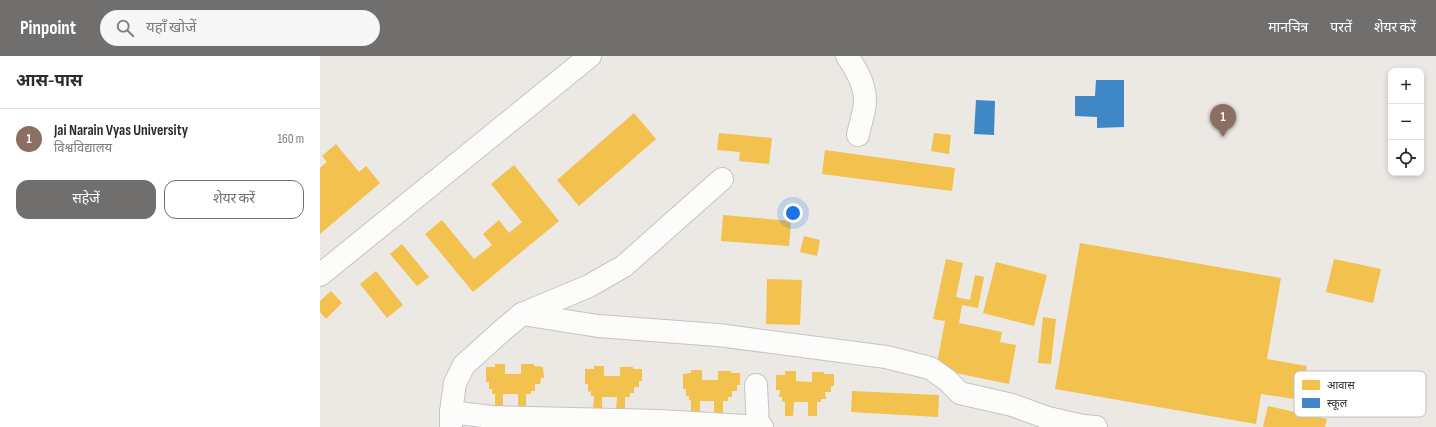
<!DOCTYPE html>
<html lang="hi">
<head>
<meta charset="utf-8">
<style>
	body { margin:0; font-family:"Sofia Sans Condensed","Noto Sans Devanagari",sans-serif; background:#f7f7f7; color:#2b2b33 }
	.controls { position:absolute; right:12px; top:12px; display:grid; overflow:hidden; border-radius:8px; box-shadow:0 2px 6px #0003 }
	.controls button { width:36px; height:36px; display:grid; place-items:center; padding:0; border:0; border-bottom:1px solid #e1e1e2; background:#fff; color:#2b2b33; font:20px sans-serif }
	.you { position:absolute; left:473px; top:157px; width:14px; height:14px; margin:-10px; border:3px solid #fff; border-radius:50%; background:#1a73e8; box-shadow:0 0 0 6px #1a73e833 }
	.badge { display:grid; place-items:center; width:26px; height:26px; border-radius:50%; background:#706f6e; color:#fff; font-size:13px; font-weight:700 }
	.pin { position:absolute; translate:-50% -33px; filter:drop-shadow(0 1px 2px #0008) }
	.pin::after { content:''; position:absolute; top:21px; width:14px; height:12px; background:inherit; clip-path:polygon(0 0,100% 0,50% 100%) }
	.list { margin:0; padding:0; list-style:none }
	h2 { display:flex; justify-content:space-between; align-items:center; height:52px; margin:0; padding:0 16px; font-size:17px }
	h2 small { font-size:13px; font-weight:400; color:#7c7c81 }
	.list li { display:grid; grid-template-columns:26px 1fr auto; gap:12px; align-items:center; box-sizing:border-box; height:60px; padding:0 16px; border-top:1px solid #e1e1e2 }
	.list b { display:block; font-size:15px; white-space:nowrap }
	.list p { margin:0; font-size:13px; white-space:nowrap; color:#7c7c81 }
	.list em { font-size:13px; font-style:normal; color:#7c7c81 }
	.actions { display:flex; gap:8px; padding:12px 16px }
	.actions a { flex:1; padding:9px 0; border:1px solid #706f6e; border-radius:12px; text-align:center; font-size:14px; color:#706f6e }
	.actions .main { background:#706f6e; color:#fff }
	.icon { flex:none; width:22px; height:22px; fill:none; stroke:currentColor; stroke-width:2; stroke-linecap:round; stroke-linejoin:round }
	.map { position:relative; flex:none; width:1116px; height:371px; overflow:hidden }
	header { display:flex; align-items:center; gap:24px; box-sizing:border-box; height:56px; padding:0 20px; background:#706f6e; color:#fff }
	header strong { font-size:19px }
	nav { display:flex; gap:22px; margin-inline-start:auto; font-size:14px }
	.search { width:280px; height:36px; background:#f7f7f7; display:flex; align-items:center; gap:10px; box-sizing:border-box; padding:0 14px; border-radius:22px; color:#7c7c81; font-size:15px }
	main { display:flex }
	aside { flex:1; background:#fff }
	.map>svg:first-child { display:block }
	.homes { fill:#f2c14e }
	.schools { fill:#3f88c5 }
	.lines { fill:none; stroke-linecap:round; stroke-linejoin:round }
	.minor-casing { stroke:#c5c4c5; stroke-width:24 }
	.minor { stroke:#fcfcfb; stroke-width:22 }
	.key { fill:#fff; stroke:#c0c0c0; stroke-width:1 }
	.key-label { font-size:11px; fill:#2e2e2e }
</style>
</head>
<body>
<header>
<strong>Pinpoint</strong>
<div class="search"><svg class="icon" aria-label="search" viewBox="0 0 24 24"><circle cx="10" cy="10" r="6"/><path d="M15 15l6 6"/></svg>यहाँ खोजें</div>
<nav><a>मानचित्र</a><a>परतें</a><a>शेयर करें</a></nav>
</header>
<main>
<aside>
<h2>आस-पास<small></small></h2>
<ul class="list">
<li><span class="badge" style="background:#8d6e63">1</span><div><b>Jai Narain Vyas University</b><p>विश्वविद्यालय</p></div><em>160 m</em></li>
</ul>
<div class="actions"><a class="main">सहेजें</a><a>शेयर करें</a></div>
</aside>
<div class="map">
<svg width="1116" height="371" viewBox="0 0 1116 371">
	<rect width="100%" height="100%" fill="#ece8e4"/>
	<g class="homes">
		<path d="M314,57L336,83L259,150L237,124Z"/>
		<path d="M399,77L452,82L449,108L419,105L420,96L397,94Z"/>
		<path d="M614,77L631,79L629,98L611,95Z"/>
		<path d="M16,88L39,116L46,110L60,127L0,178V112L7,106L2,100Z"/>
		<path d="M505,94L635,112L632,135L502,118Z"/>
		<path d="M194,109L239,165L153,236L105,178L122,164L154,203L172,189L163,178L179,164L189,177L202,166L171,128Z"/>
		<path d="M403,159L471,165L469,190L401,185Z"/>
		<path d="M484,180L500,184L497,200L480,196Z"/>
		<path d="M760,187L961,222L947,303L987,310L981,344L941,338L936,368L735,333Z"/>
		<path d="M82,188L109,221L97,230L70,198Z"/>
		<path d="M626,203L643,207L636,241L650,244L655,219L664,221L658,252L642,249L639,267L682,276L680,286L696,289L689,328L616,313L625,265L613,263Z"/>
		<path d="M1014,203L1061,213L1053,247L1006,236Z"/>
		<path d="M676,206L727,219L714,270L663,257Z"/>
		<path d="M56,215L83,249L67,262L40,228Z"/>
		<path d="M447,223L482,224L480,269L446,268Z"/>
		<path d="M11,235L22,247L6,263L0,256V245Z"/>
		<path d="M723,261L736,263L731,308L718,307Z"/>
		<path d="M175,308H185V318H201V308H214V310L223,311L224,322H221L220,328H215V335H211V338H206V352H198V338H183V352L175,353V338H172V333H169V326H166V311H175Z"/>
		<path d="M274,310H284V320H300V311H313V313H322V325H319V331H314V337H310V341H305V355H296L297,341H282V355H273L274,340H271V335L268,336V328H265V313H274Z"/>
		<path d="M371,314H382V324H398V315H411V317H420V329H417V335H412V341H408V345H403V359H394V345H380V359H371V344H369V340H366V333H363V318L371,317Z"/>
		<path d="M465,315H476V325L492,326V316H504V318H514V330H511V336H505L506,343H501V346H497V360H488V346H474L473,360H465V346L462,345V341H459L460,334H456V319H465Z"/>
		<path d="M532,335L619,339L618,361L531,356Z"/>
		<path d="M948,350L1007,363L1005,371H943Z"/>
	</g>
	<g class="schools">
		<path d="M776,24H804V71L777,72V61L755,60V40H775Z"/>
		<path d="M656,44L675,45L674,79L654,78Z"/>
	</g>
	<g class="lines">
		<g class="minor-casing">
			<g id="minor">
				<path d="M527,0C536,13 545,28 545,44C545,55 540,68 538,79"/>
				<path d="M0,219L270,0"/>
				<path d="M202,258L278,270L398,279L566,301L610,312L627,324L640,337L692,349L728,362L763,370L776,371"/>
				<path d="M436,329L438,371"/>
				<path d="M131,356L135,327L144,309L184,273L202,258L269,230L304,210L402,123"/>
				<path d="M131,370V356L171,361L339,365L442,371"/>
			</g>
		</g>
		<use href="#minor" class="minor"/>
	</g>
	<rect x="974" y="315" width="132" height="46" rx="6" class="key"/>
	<rect x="982" y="324" width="18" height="10" fill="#f2c14e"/>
	<rect x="982" y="342" width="18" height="10" fill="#3f88c5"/>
	<g class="key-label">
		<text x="1007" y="333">आवास</text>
		<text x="1007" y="351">स्कूल</text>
	</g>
</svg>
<div class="controls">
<button>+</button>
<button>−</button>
<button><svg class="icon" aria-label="locate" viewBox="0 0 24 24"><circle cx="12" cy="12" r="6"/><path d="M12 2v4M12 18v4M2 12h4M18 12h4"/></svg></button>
</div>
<div class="you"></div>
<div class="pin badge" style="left:903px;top:81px;background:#8d6e63">1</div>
</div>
</main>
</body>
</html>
